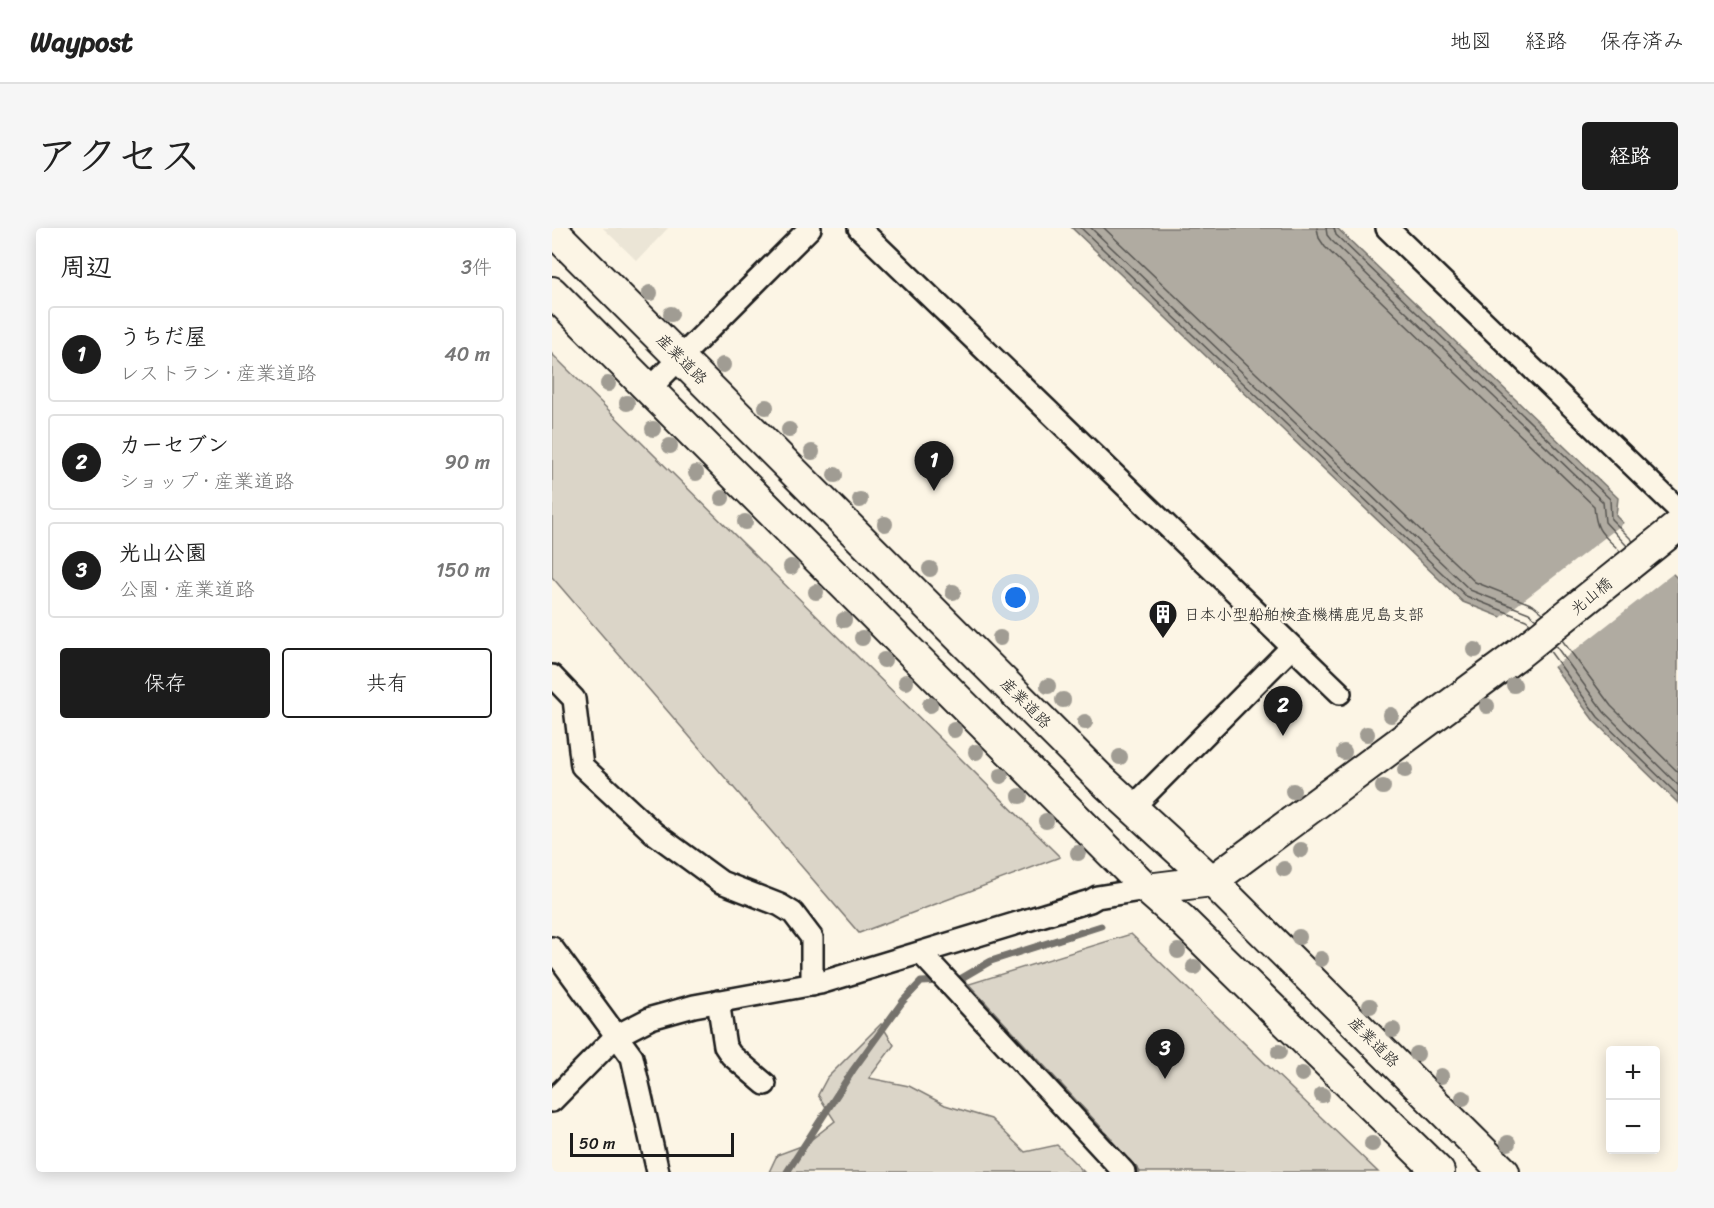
<!DOCTYPE html>
<html lang="ja">
<head>
<meta charset="utf-8">
<style>
	body { margin:0; font-family:Sriracha,"Klee One",sans-serif; background:#f6f6f6; color:#222 }
	.controls { position:absolute; right:18px; bottom:18px; display:grid; overflow:hidden; border-radius:6px; box-shadow:0 3px 15px #0003 }
	.controls button { width:54px; height:54px; display:grid; place-items:center; padding:0; border:0; border-bottom:2px solid #e0e0e0; background:#fff; color:#222; font:30px sans-serif }
	.scale { position:absolute; left:18px; bottom:15px; width:164px; box-sizing:border-box; padding-left:6px; border:3px solid #1c1c1c; border-top:0; font-size:16px; line-height:21px; white-space:nowrap; color:#1c1c1c; -webkit-text-stroke:4px #fcf5e5; paint-order:stroke }
	.you { position:absolute; left:464px; top:370px; width:21px; height:21px; margin:-15px; border:4px solid #fff; border-radius:50%; background:#1a73e8; box-shadow:0 0 0 9px #1a73e833 }
	.badge { display:grid; place-items:center; width:39px; height:39px; border-radius:50%; background:#1c1c1c; color:#fff; font-size:20px; font-weight:700 }
	.pin { position:absolute; translate:-50% -50px; filter:drop-shadow(0 2px 3px #0008) }
	.pin::after { content:''; position:absolute; top:32px; width:21px; height:18px; background:inherit; clip-path:polygon(0 0,100% 0,50% 100%) }
	.list { margin:0; padding:0; list-style:none }
	h2 { display:flex; justify-content:space-between; align-items:center; height:78px; margin:0; padding:0 24px; font-size:26px }
	h2 small { font-size:20px; font-weight:400; color:#767676 }
	.list li { display:grid; grid-template-columns:39px 1fr auto; gap:18px; align-items:center; box-sizing:border-box; height:96px; margin:0 12px 12px; padding:0 12px; border:2px solid #e0e0e0; border-radius:6px }
	.list b { display:block; font-size:22px; white-space:nowrap }
	.list p { margin:0; font-size:20px; white-space:nowrap; color:#767676 }
	.list em { font-size:20px; font-style:normal; color:#767676 }
	.actions { display:flex; gap:12px; padding:18px 24px }
	.actions a { flex:1; padding:14px 0; border:2px solid #1c1c1c; border-radius:6px; text-align:center; font-size:21px; color:#1c1c1c }
	.actions .main { background:#1c1c1c; color:#fff }
	.map { position:relative; flex:none; width:1126px; height:944px; overflow:hidden; border-radius:6px }
	header { display:flex; align-items:center; gap:36px; box-sizing:border-box; height:84px; padding:0 30px; background:#fff; border-bottom:2px solid #e0e0e0 }
	header strong { font-size:28px }
	nav { display:flex; gap:33px; margin-inline-start:auto; font-size:21px }
	.intro { display:flex; align-items:center; justify-content:space-between; box-sizing:border-box; height:144px; padding:0 36px }
	h1 { margin:0; font-size:42px }
	.button { padding:15px 27px; border-radius:6px; background:#1c1c1c; color:#fff; font-size:21px; font-weight:700 }
	main { display:flex; gap:36px; padding:0 36px }
	aside { flex:1; background:#fff; border-radius:6px; box-shadow:0 3px 15px #0003 }
	.map>svg:first-child { display:block }
	.built { fill:#ebe5d6 }
	.green { fill:#dbd5c8; stroke:#7c7872; stroke-width:1.5 }
	.water { fill:#b0aba1; stroke:#75726c; stroke-width:1.5 }
	.pier { fill:#fcf5e5 }
	.lines { fill:none; stroke-linecap:round; stroke-linejoin:round }
	.shore { stroke:#575551; stroke-width:1.5 }
	.stream { stroke:#75726c; stroke-width:7 }
	.street-casing { stroke:#1c1c1c; stroke-width:26 }
	.secondary-casing { stroke:#1c1c1c; stroke-width:34 }
	.street { stroke:#fcf5e5; stroke-width:21 }
	.secondary { stroke:#fcf5e5; stroke-width:30 }
	.tree { fill:#a09c93 }
	.labels { text-anchor:middle; dominant-baseline:central; stroke-width:4.5; stroke-linejoin:round; paint-order:stroke }
	.street-label { font-size:16px; fill:#1c1c1c; stroke:#fcf5e5 }
	.poi-label { font-size:16px; fill:#1c1c1c; stroke:#fcf5e5; text-anchor:start }
</style>
</head>
<body>
<header>
<strong>Waypost</strong>
<nav><a>地図</a><a>経路</a><a>保存済み</a></nav>
</header>
<div class="intro"><h1>アクセス</h1><a class="button">経路</a></div>
<main>
<aside>
<h2>周辺<small>3件</small></h2>
<ul class="list">
<li><span class="badge">1</span><div><b>うちだ屋</b><p>レストラン · 産業道路</p></div><em>40 m</em></li>
<li><span class="badge">2</span><div><b>カーセブン</b><p>ショップ · 産業道路</p></div><em>90 m</em></li>
<li><span class="badge">3</span><div><b>光山公園</b><p>公園 · 産業道路</p></div><em>150 m</em></li>
</ul>
<div class="actions"><a class="main">保存</a><a>共有</a></div>
</aside>
<div class="map">
<svg width="1126" height="944" viewBox="0 0 1126 944">
	<rect width="100%" height="100%" fill="#fcf5e5"/>
	<filter id="ink" filterUnits="userSpaceOnUse"><feTurbulence type="fractalNoise" baseFrequency=".0167" numOctaves="2"/><feDisplacementMap in="SourceGraphic" scale="12" xChannelSelector="R" yChannelSelector="G"/><feConvolveMatrix kernelMatrix="1 2 1 2 8 2 1 2 1" color-interpolation-filters="sRGB"/></filter>
	<g filter="url(#ink)">
		<path class="built" d="M51,0H116L85,33Z"/>
		<g class="green">
			<path d="M0,126L508,629L307,705L0,349Z"/>
			<path d="M579,706L826,944H580L414,757Z"/>
			<path d="M329,796L342,817L317,850L357,858L393,877L439,891L473,924L505,917L532,944H217L225,927L252,917L283,893L266,867L275,850Z"/>
		</g>
		<path class="water" d="M520,0H785L1066,270L1064,288L1126,351V575L1042,493L972,398L911,374Z"/>
		<path class="pier" d="M1073,294L1123,344L1000,440L970,400L947,391Z"/>
		<g class="lines">
			<g class="shore">
				<path d="M529,0L914,368L974,392L978,395"/>
				<path d="M539,0L918,362L977,385L984,391"/>
				<path d="M552,0L923,354L981,377L991,385"/>
				<path d="M765,0L767,10L773,19L1042,278C1044,305 1050,305 1068,323"/>
				<path d="M774,0L775,7L779,12L1051,274L1053,294L1075,318"/>
				<path d="M782,0L784,7L1058,271L1059,291L1081,313"/>
				<path d="M1010,412L1059,478L1126,544"/>
				<path d="M1003,417L1052,484L1126,557"/>
				<path d="M997,422L1046,489L1126,567"/>
			</g>
			<g class="stream">
				<path d="M408,751L557,912"/>
				<path d="M400,752L408,751L439,733L549,698"/>
				<path d="M576,934L585,944"/>
				<path d="M235,944L301,842L351,773L369,754L389,753"/>
			</g>
			<g class="street-casing">
				<g id="street">
					<path d="M307,0L788,465"/>
					<path d="M835,0L1126,281"/>
					<path d="M98,160L258,0"/>
					<path d="M0,448L22,471L30,538L102,605L169,654L228,677L241,685L260,710V757"/>
					<path d="M580,580L740,419"/>
					<path d="M0,720L80,829L106,944"/>
					<path d="M369,725L572,944"/>
					<path d="M166,773L173,818L179,827L213,856"/>
					<path d="M0,873L64,808L99,790L142,778L268,755L538,673L545,669L595,661"/>
				</g>
			</g>
			<g class="secondary-casing">
				<g id="secondary">
					<path d="M0,2L548,550L660,653L952,944"/>
					<path d="M0,64L595,661L628,690L887,944"/>
					<path d="M595,661L660,653L965,427L1126,298"/>
				</g>
			</g>
			<use href="#street" class="street"/>
			<use href="#secondary" class="secondary"/>
		</g>
		<g class="tree">
			<circle cx="98" cy="65" r="8"/>
			<circle cx="119" cy="86" r="8"/>
			<circle cx="171" cy="137" r="8"/>
			<circle cx="56" cy="156" r="8"/>
			<circle cx="75" cy="175" r="8"/>
			<circle cx="214" cy="179" r="8"/>
			<circle cx="101" cy="201" r="8"/>
			<circle cx="237" cy="202" r="8"/>
			<circle cx="118" cy="218" r="8"/>
			<circle cx="260" cy="224" r="8"/>
			<circle cx="144" cy="245" r="8"/>
			<circle cx="283" cy="247" r="8"/>
			<circle cx="170" cy="270" r="8"/>
			<circle cx="308" cy="272" r="8"/>
			<circle cx="193" cy="294" r="8"/>
			<circle cx="333" cy="296" r="8"/>
			<circle cx="239" cy="339" r="8"/>
			<circle cx="378" cy="341" r="8"/>
			<circle cx="264" cy="364" r="8"/>
			<circle cx="401" cy="364" r="8"/>
			<circle cx="292" cy="392" r="8"/>
			<circle cx="310" cy="410" r="8"/>
			<circle cx="448" cy="410" r="8"/>
			<circle cx="923" cy="422" r="8"/>
			<circle cx="332" cy="432" r="8"/>
			<circle cx="354" cy="454" r="8"/>
			<circle cx="962" cy="457" r="8"/>
			<circle cx="496" cy="458" r="8"/>
			<circle cx="511" cy="472" r="8"/>
			<circle cx="378" cy="477" r="8"/>
			<circle cx="935" cy="478" r="8"/>
			<circle cx="839" cy="487" r="8"/>
			<circle cx="533" cy="494" r="8"/>
			<circle cx="402" cy="502" r="8"/>
			<circle cx="815" cy="506" r="8"/>
			<circle cx="424" cy="524" r="8"/>
			<circle cx="792" cy="524" r="8"/>
			<circle cx="568" cy="529" r="8"/>
			<circle cx="853" cy="542" r="8"/>
			<circle cx="449" cy="548" r="8"/>
			<circle cx="831" cy="559" r="8"/>
			<circle cx="741" cy="563" r="8"/>
			<circle cx="468" cy="568" r="8"/>
			<circle cx="494" cy="593" r="8"/>
			<circle cx="749" cy="622" r="8"/>
			<circle cx="526" cy="625" r="8"/>
			<circle cx="732" cy="641" r="8"/>
			<circle cx="747" cy="709" r="8"/>
			<circle cx="626" cy="723" r="8"/>
			<circle cx="769" cy="731" r="8"/>
			<circle cx="642" cy="739" r="8"/>
			<circle cx="818" cy="778" r="8"/>
			<circle cx="841" cy="802" r="8"/>
			<circle cx="727" cy="824" r="8"/>
			<circle cx="865" cy="826" r="8"/>
			<circle cx="750" cy="846" r="8"/>
			<circle cx="889" cy="848" r="8"/>
			<circle cx="770" cy="867" r="8"/>
			<circle cx="911" cy="870" r="8"/>
			<circle cx="956" cy="915" r="8"/>
			<circle cx="820" cy="916" r="8"/>
		</g>
	</g>
	<defs>
		<g id="building-pin" transform="scale(1.5)"><path d="M0 17L-7.5 6A9.5 9.5 0 1 1 7.5 6Z" fill="#1c1c1c" stroke="#fcf5e5"/><path d="M-4-6H4V6H1V3H-1V6H-4ZM-2.5-4.3h1.7v1.8h-1.7ZM.8-4.3h1.7v1.8H.8ZM-2.5-1h1.7V.8h-1.7ZM.8-1h1.7V.8H.8Z" fill="#fff"/></g>
	</defs>
	<g fill-rule="evenodd">
		<use href="#building-pin" x="611" y="386"/>
	</g>
	<g class="labels">
		<g class="street-label">
			<text transform="translate(130 131) rotate(45)">産業道路</text>
			<text transform="translate(1039 368) rotate(-39)">光山橋</text>
			<text transform="translate(474 475) rotate(45)">産業道路</text>
			<text transform="translate(822 814) rotate(45)">産業道路</text>
		</g>
		<g class="poi-label">
			<text x="632" y="386">日本小型船舶検査機構鹿児島支部</text>
		</g>
	</g>
</svg>
<div class="controls">
<button>+</button>
<button>−</button>
</div>
<div class="scale">50 m</div>
<div class="you"></div>
<div class="pin badge" style="left:382px;top:263px">1</div>
<div class="pin badge" style="left:731px;top:508px">2</div>
<div class="pin badge" style="left:613px;top:851px">3</div>
</div>
</main>
</body>
</html>
